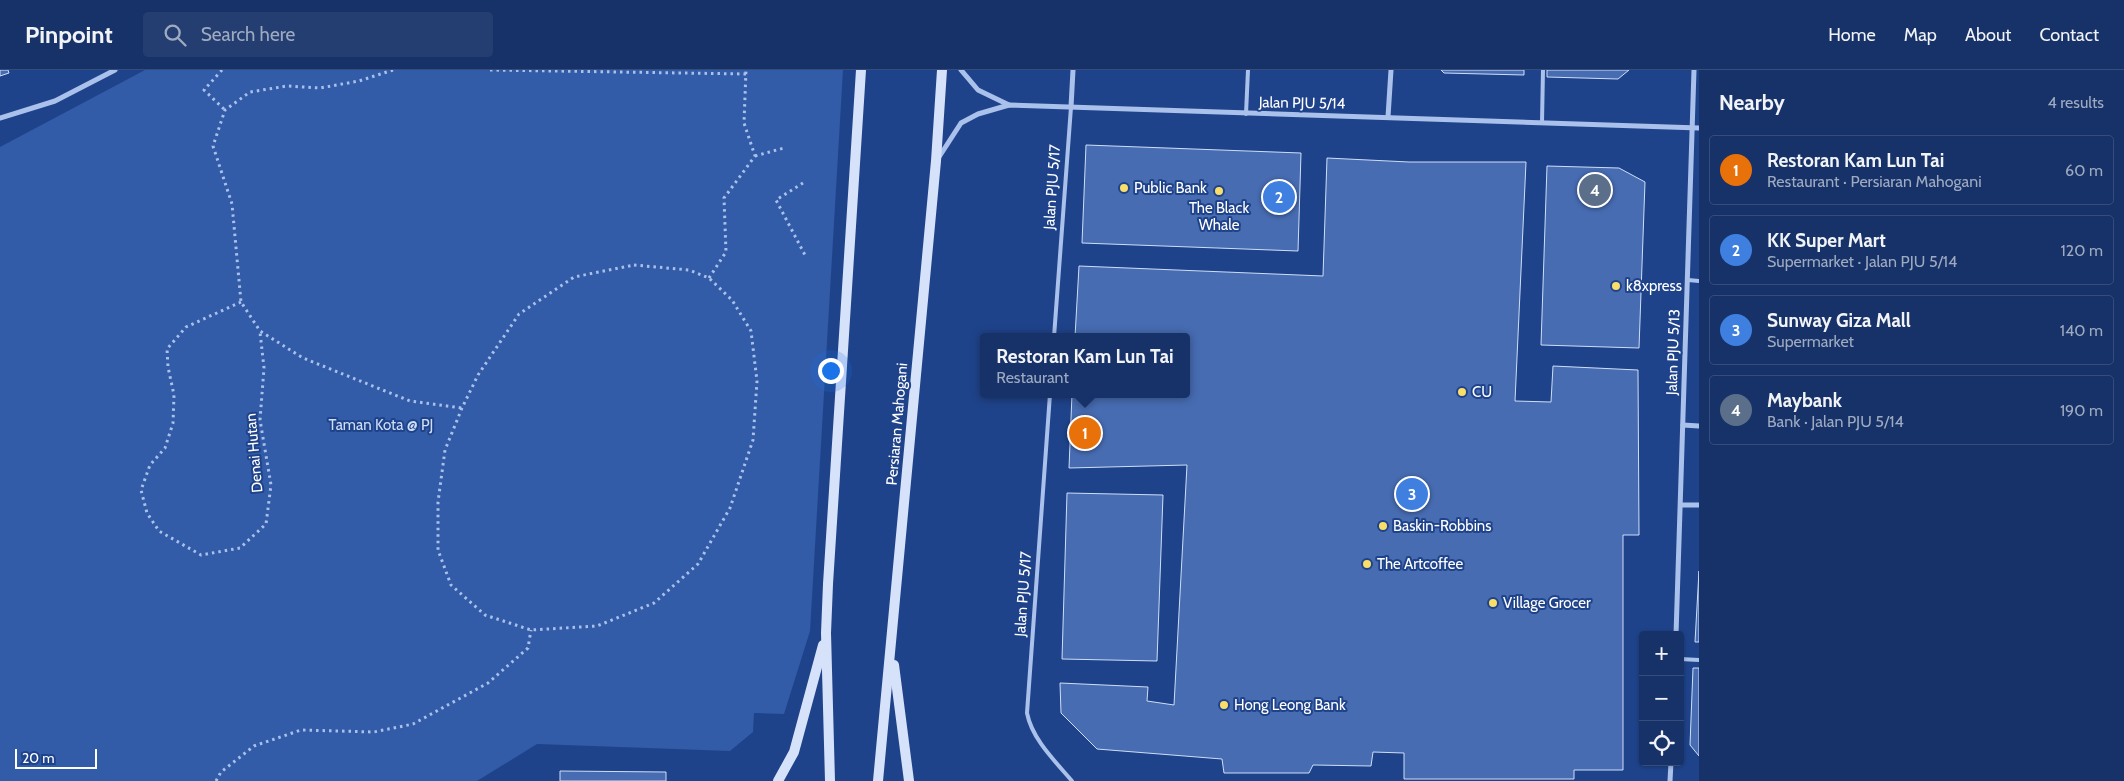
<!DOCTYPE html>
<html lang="en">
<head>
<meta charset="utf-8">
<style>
	body { margin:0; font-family:Cabin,sans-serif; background:#243e71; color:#f1f3f6 }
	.controls { position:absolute; right:15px; bottom:15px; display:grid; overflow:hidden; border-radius:5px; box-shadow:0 1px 4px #0004 }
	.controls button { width:45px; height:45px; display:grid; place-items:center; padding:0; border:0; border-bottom:1px solid #364d7c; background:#173268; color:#f1f3f6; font:25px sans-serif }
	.scale { position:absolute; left:15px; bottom:12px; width:82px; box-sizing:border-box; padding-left:5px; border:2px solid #fff; border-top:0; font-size:14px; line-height:18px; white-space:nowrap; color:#fff; -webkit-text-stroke:4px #1f438a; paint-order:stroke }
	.you { position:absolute; left:830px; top:300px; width:18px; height:18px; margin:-12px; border:4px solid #fff; border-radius:50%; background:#1a73e8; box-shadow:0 0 0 8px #1a73e833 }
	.badge { display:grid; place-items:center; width:32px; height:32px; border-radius:50%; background:#fade6a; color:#fff; font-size:16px; font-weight:700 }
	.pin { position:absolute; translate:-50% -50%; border:2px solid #fff; box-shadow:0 1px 5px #0006 }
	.popup { position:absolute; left:980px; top:263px; width:210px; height:65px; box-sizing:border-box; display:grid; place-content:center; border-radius:5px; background:#173268; filter:drop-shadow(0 1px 4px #0005); font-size:16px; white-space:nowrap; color:#9eaac0 }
	.popup b { font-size:19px; color:#f1f3f6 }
	.popup::after { content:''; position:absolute; left:50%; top:100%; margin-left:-10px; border:10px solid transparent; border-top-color:#173268 }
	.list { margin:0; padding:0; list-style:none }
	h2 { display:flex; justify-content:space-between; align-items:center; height:65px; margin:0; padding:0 20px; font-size:21px }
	h2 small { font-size:16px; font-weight:400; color:#9eaac0 }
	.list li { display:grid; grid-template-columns:32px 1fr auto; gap:15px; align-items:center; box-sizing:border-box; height:70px; margin:0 10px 10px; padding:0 10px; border:1px solid #364d7c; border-radius:5px }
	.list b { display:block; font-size:19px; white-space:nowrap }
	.list p { margin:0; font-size:16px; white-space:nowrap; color:#9eaac0 }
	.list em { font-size:16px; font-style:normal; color:#9eaac0 }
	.icon { flex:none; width:28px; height:28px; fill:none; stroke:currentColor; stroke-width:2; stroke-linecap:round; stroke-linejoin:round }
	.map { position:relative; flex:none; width:1699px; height:711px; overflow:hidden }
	header { display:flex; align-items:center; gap:30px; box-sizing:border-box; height:70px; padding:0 25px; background:#173268; border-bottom:1px solid #364d7c }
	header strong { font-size:24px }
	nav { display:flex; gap:28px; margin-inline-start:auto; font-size:18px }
	.search { width:350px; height:45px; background:#243e71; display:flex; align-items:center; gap:12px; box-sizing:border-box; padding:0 18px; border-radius:5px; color:#9eaac0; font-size:19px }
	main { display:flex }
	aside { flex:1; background:#173268 }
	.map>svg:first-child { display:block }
	.green { fill:#325ba8 }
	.building { fill:#476cb2; stroke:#cfdef8 }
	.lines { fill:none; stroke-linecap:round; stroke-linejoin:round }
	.path { stroke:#aac1ec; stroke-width:3; stroke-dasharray:2.5 4; stroke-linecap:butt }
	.lane { stroke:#aac1ec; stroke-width:4 }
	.street { stroke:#aac1ec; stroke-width:5 }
	.secondary { stroke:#d6e2f9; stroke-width:10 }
	.poi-dot { fill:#fade6a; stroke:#1f438a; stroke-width:2 }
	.labels { text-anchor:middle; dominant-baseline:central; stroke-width:4; stroke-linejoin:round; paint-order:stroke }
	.street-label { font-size:15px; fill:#fff; stroke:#1f438a }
	.poi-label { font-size:15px; fill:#fff; stroke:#1f438a; text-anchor:start }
	.park-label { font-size:15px; fill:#cfdef8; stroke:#1f438a }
</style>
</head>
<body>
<header>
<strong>Pinpoint</strong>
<div class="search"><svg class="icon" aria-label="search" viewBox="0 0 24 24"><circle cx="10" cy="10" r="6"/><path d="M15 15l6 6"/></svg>Search here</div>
<nav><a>Home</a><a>Map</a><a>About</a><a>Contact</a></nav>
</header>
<main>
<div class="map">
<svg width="1699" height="711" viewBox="0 0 1699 711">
	<rect width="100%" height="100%" fill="#1f438a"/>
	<path class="green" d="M145,0H843L810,561L784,644L754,643L753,662L730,681L537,674L477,711H0V77Z"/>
	<g class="building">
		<path d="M0,0H8L9,3L0,6Z"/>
		<path d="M1441,0H1524V5L1444,3Z"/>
		<path d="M1547,0H1629L1618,9L1547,7Z"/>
		<path d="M1086,75L1301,83L1298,181L1082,173Z"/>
		<path d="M1327,88L1409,92H1526L1515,331L1551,332L1553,296L1638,300L1639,465H1623V700H1574V709H1404V683L1373,682L1371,696L1313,695L1309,703H1224L1222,689L1097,679L1061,643L1060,613L1148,617L1147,631L1174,635L1187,395L1069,398L1072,324H1186V267H1075L1079,196L1323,206Z"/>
		<path d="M1547,96L1619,98L1645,112L1639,278L1541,275Z"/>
		<path d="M1067,423L1163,425L1157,591L1062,589Z"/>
		<path d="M1699,501V572H1695Z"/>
		<path d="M1693,598H1699V686L1690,675Z"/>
		<path d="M560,701L666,702V711H560Z"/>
	</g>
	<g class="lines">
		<g class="path">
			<path d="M222,0L204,20L225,40"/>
			<path d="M393,0L359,11L320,18L287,16L250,22L225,40L213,76L232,134L241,232L260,261L303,288L410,331L462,338"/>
			<path d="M490,0L746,4"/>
			<path d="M755,86L784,78"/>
			<path d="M803,113L776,130L806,187"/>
			<path d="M634,195L689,200L709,208L732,230L751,261L757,311L753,370L730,438L698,494L654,533L597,556L531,560L485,545L451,515L438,480V432L445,380L462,338L478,305L519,244L574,207Z"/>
			<path d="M709,208L726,182L724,128L755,86L744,53L746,0"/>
			<path d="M241,232L186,257L167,279L168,297L174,325L173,353L165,378L150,395L141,420L147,443L159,461L201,485L240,478L266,454L271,415L260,350L264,298L260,262"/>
			<path d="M216,711L221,702L254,676L301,660L374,662L413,654L488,613L528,578L531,560"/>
		</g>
		<g class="lane">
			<path d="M1246,44L1248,0"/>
			<path d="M1542,52L1543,0"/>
			<path d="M1688,210L1699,211"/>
			<path d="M1054,267L1071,37"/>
			<path d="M1050,324L1027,643C1032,669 1055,691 1072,711"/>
			<path d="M1680,589L1699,590"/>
		</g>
		<g class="street">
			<path d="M961,0L978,20L1009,35"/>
			<path d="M1071,37L1073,0"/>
			<path d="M1388,47L1391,0"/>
			<path d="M0,48L55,31L115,0"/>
			<path d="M939,87L961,53L978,44L1009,35L1699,58"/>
			<path d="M1683,355L1699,356"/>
			<path d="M1681,435H1699"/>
			<path d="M1676,565L1694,0"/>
			<path d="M1670,711L1671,692"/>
		</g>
		<g class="secondary">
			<path d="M894,595L909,711"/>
			<path d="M778,711L794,682L823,575"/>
			<path d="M830,711L826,563L828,514L861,0"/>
			<path d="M878,711L936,91L942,0"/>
		</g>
	</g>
	<g class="poi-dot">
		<circle cx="1124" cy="118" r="5"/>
		<circle cx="1219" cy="121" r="5"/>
		<circle cx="1616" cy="216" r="5"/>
		<circle cx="1462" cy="322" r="5"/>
		<circle cx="1383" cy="456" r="5"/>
		<circle cx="1367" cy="494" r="5"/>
		<circle cx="1493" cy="533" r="5"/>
		<circle cx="1224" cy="635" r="5"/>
	</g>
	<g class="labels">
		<g class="street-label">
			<text transform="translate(1302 33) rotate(1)">Jalan PJU 5/14</text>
			<text transform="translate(1052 117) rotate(-86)">Jalan PJU 5/17</text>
			<text transform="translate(1673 282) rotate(-88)">Jalan PJU 5/13</text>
			<text transform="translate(897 354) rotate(-85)">Persiaran Mahogani</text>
			<text transform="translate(254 383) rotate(-95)">Denai Hutan</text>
			<text transform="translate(1023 524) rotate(-86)">Jalan PJU 5/17</text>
		</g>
		<g class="poi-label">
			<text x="1134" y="118">Public Bank</text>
			<text x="1219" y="138" text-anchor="middle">The Black<tspan x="1219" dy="17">Whale</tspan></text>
			<text x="1626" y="216">k8xpress</text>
			<text x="1472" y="322">CU</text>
			<text x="1393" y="456">Baskin-Robbins</text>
			<text x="1377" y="494">The Artcoffee</text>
			<text x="1503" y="533">Village Grocer</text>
			<text x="1234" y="635">Hong Leong Bank</text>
		</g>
		<g class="park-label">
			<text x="381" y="355">Taman Kota @ PJ</text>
		</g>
	</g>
</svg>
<div class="controls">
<button>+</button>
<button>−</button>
<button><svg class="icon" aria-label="locate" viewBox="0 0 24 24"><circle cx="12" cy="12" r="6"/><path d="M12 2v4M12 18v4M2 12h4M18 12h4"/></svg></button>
</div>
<div class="scale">20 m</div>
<div class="you"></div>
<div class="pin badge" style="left:1085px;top:363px;background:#e8710a">1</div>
<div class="popup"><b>Restoran Kam Lun Tai</b>Restaurant</div>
<div class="pin badge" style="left:1279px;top:127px;background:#3f7fe0">2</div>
<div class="pin badge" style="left:1412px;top:424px;background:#3f7fe0">3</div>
<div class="pin badge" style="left:1595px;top:120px;background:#5c6f8a">4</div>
</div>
<aside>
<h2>Nearby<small>4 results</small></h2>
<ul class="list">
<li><span class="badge" style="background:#e8710a">1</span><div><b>Restoran Kam Lun Tai</b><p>Restaurant · Persiaran Mahogani</p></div><em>60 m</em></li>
<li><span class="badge" style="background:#3f7fe0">2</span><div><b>KK Super Mart</b><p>Supermarket · Jalan PJU 5/14</p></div><em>120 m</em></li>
<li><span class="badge" style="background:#3f7fe0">3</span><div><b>Sunway Giza Mall</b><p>Supermarket</p></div><em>140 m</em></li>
<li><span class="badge" style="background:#5c6f8a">4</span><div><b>Maybank</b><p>Bank · Jalan PJU 5/14</p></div><em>190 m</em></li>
</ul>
</aside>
</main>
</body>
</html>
